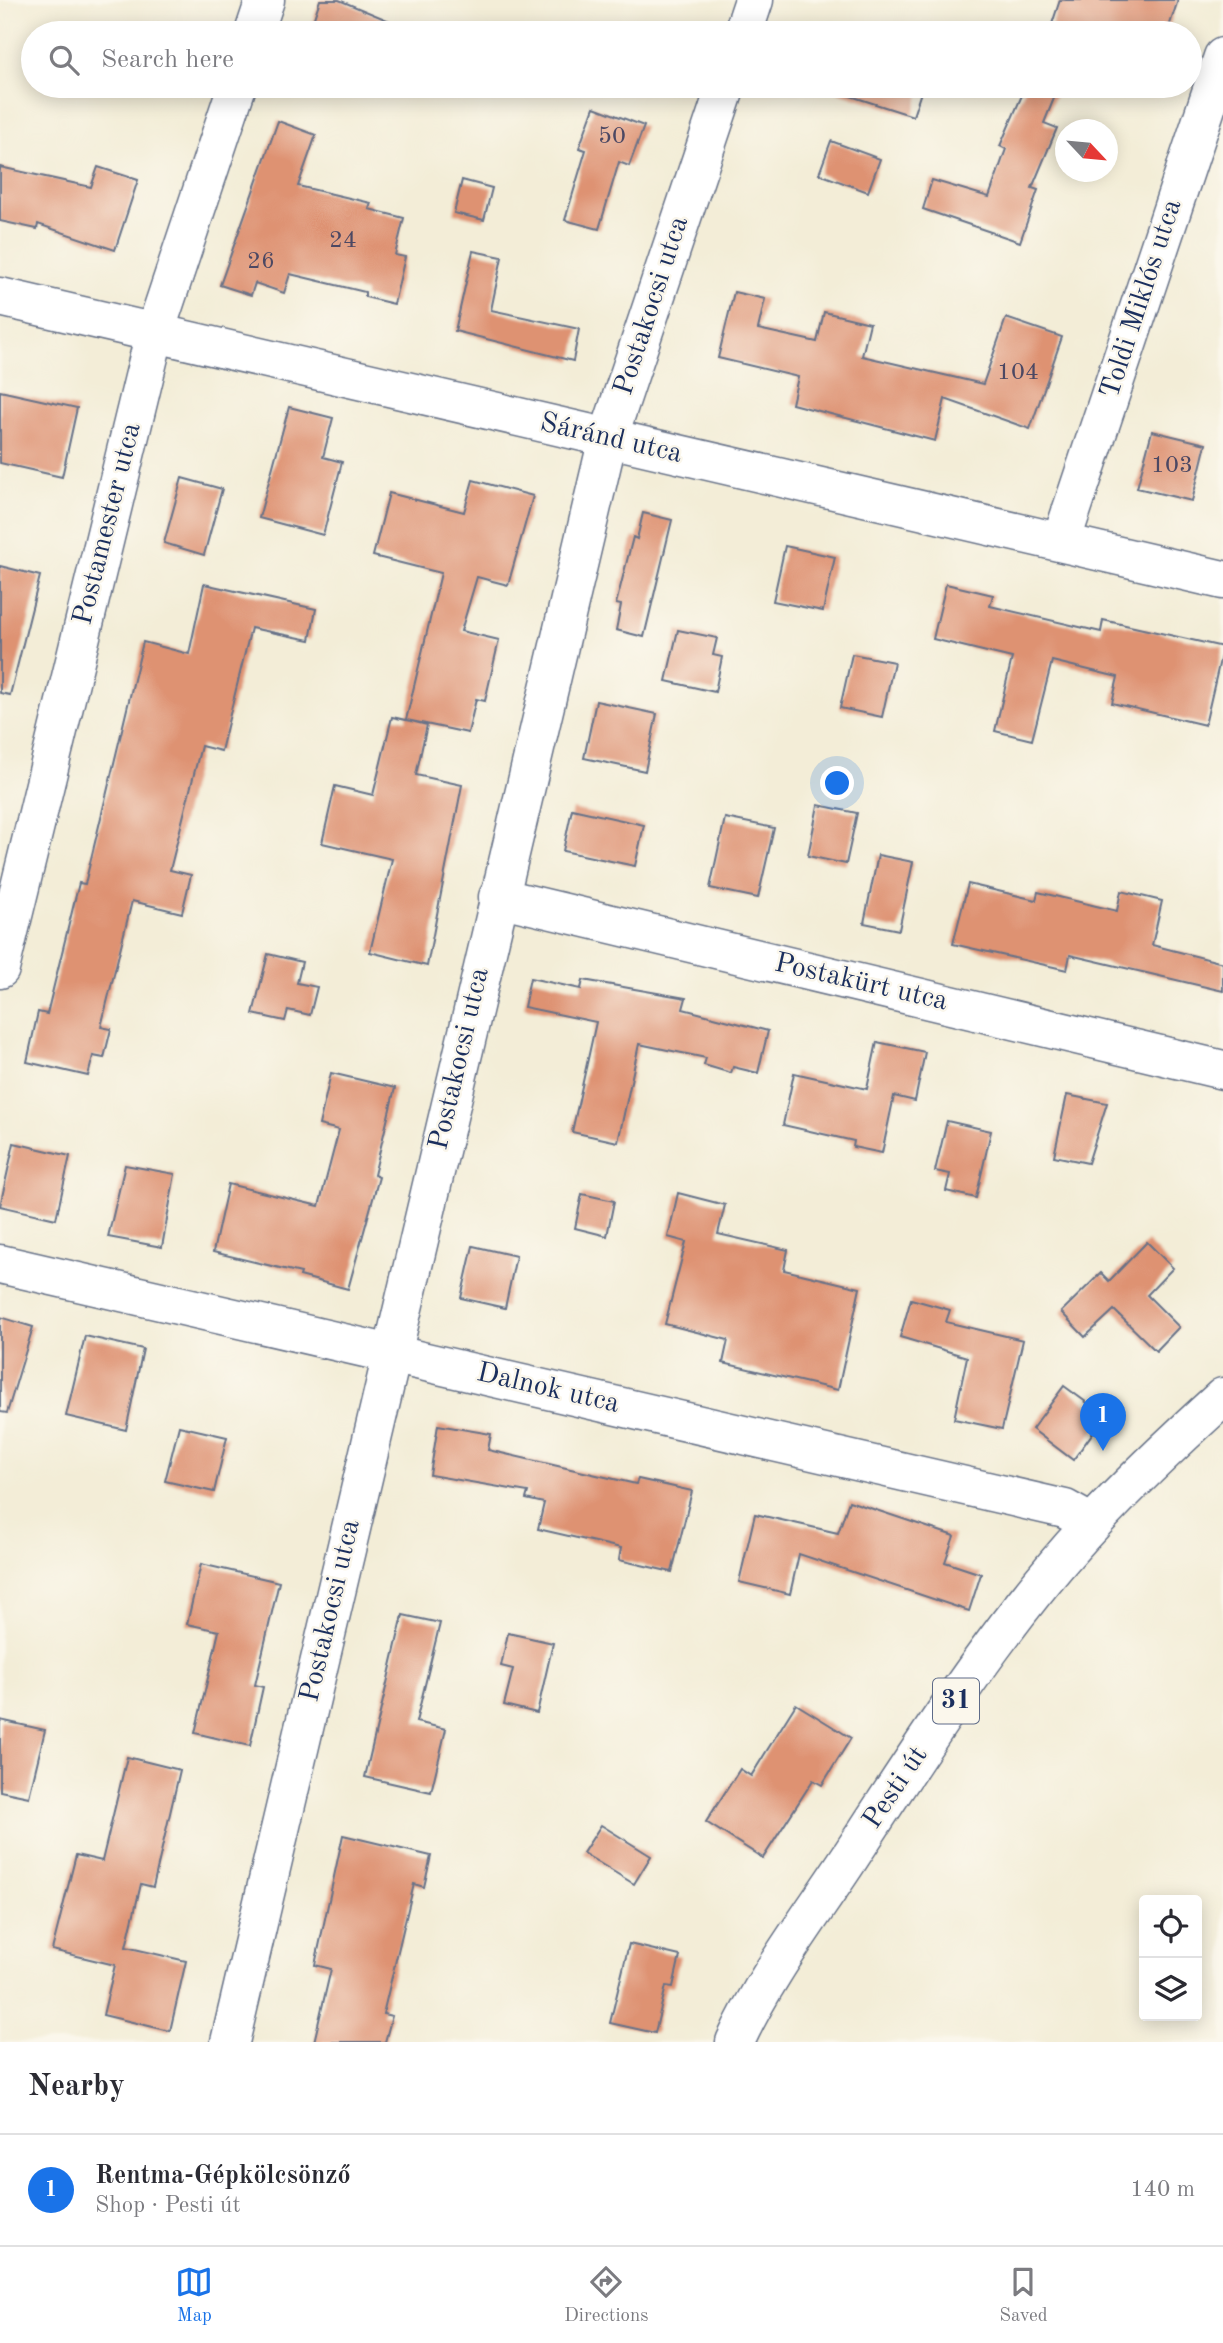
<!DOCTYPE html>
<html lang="en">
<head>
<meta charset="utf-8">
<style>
	body { margin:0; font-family:"Old Standard TT",serif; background:#f2f2f3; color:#2b2b33 }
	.controls { position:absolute; right:21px; bottom:21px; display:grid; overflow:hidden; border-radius:7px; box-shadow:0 4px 18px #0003 }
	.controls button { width:63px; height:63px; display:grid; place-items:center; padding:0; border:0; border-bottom:2px solid #e1e1e2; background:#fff; color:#2b2b33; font:35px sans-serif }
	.compass { position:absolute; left:1055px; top:119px; width:63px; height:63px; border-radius:50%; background:#fff; box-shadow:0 4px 18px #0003; rotate:116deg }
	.you { position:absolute; left:838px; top:784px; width:24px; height:24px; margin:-18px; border:5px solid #fff; border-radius:50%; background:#1a73e8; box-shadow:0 0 0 10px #1a73e833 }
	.badge { display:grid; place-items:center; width:46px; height:46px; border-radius:50%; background:#1a73e8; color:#fff; font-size:23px; font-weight:700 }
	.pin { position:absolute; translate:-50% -58px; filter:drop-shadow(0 2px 4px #0008) }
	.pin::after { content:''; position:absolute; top:37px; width:24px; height:21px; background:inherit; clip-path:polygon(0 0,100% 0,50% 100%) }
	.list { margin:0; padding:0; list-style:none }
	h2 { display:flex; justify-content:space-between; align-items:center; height:91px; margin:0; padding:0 28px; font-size:30px }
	h2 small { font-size:23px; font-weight:400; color:#7c7c81 }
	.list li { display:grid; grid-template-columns:46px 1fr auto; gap:21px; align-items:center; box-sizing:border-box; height:112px; padding:0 28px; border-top:2px solid #e1e1e2 }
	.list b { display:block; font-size:26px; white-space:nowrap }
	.list p { margin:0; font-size:23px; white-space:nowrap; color:#7c7c81 }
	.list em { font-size:23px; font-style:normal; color:#7c7c81 }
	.icon { flex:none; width:38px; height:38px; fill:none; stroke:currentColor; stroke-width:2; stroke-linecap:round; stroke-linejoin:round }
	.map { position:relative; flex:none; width:1223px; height:2042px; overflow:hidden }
	.search { position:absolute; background:#fff; box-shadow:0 4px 18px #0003; left:21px; right:21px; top:21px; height:77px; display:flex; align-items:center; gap:18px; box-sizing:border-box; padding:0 24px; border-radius:38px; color:#7c7c81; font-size:26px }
	.sheet { height:203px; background:#fff }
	nav { display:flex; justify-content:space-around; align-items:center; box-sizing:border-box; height:98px; border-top:2px solid #e1e1e2; background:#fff; font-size:19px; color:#7c7c81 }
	nav a { display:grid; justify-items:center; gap:4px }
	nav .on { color:#1a73e8 }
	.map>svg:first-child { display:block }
	.building { fill:#de9272 }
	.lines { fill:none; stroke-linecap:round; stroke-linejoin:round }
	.minor-casing { stroke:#677288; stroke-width:41 }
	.tertiary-casing { stroke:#677288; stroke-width:41 }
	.primary-casing { stroke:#677288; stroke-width:41 }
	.minor { stroke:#fff; stroke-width:38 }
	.tertiary { stroke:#fff; stroke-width:38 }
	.primary { stroke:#fff; stroke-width:38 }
	.labels { text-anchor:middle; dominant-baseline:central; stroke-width:5; stroke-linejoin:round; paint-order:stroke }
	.number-label { font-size:24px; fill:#4c4863 }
	.shield { fill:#fbf7ec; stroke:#5e6b89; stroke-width:2 }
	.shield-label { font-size:26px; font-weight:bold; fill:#1b2f5e }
	.street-label { font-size:28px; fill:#1b2f5e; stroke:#fbf7ec }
</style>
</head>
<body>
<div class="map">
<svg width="1223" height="2042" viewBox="0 0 1223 2042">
	<rect width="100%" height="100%" fill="#fbf7ec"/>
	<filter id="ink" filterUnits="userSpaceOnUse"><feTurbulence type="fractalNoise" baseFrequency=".0143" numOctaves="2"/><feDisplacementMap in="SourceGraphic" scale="14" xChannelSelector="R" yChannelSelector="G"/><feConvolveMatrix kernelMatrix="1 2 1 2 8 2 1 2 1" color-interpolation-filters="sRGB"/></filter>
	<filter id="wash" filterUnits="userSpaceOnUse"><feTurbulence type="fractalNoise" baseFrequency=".00686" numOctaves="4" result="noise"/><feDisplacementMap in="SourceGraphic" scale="28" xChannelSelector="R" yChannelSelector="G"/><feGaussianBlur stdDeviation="1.57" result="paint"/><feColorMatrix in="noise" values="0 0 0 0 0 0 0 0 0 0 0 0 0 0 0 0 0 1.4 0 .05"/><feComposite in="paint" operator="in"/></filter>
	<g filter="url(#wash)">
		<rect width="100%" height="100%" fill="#f3edd7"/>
		<g id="blocks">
			<g class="building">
				<path d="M320,0H339L404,27L406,23L435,33H309Z"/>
				<path d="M1060,0H1178L1167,33H1049Z"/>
				<path d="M435,86H460L457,95Z"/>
				<path d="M839,86H923L913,116L838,92Z"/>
				<path d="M1026,86H1059L1044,123L1057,128L1032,188L1038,190L1020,242L923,209L932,180L989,197L1006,149L1000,146Z"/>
				<path d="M594,107L644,126L629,166L619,162L599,229L565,220L586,150L579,148Z"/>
				<path d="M278,121L316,135L298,186L371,203L369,209L404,218L395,255L405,257L394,304L365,297V292L290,274L284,293L255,283L251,295L220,285Z"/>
				<path d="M831,141L880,159L868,192L819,174Z"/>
				<path d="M0,167L91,187L98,167L138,180L115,250L38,224L37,229L0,221Z"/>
				<path d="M462,180L492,188L484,220L454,213Z"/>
				<path d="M473,251L502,257L491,310L579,329L573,361L455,331Z"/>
				<path d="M734,292L765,299L758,329L817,342L824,312L870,323L862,356L983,384L1006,318L1062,337L1030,429L945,399L935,441L792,404L798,377L718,358Z"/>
				<path d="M0,391L77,408L62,477L0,463Z"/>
				<path d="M289,407L333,418L323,457L342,462L323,535L259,518Z"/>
				<path d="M1152,431L1206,444L1192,501L1137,488Z"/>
				<path d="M182,478L222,489L204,555L164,543Z"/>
				<path d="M473,480L533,496L508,585L477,577L461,631L499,640L485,701L476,699L468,733L407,720L427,725L416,775L462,785L427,966L370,952L392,859L322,843L335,786L373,795L392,717L406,720L441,573L373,556L389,493L464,512Z"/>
				<path d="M643,513L672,520L644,637L616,630L621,605L616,604L633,537L637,539Z"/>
				<path d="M785,546L835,557L823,611L773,601Z"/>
				<path d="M0,566L40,576L10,695L0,693Z"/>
				<path d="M204,584L316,609L310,640L251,628L221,751L201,746L170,870L191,875L182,913L132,901L101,1027L111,1029L104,1058L93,1056L88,1076L27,1062L38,1012L47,1014L79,883L85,884L143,642L189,654Z"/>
				<path d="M946,584L993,595L990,606L1101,632L1103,620L1223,647L1205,725L1112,703L1118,677L1052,661L1032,740L995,731L1012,658L933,639Z"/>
				<path d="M678,630L717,638L713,655L722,657L715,692L666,681Z"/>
				<path d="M852,654L894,662L882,717L840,708Z"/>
				<path d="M596,701L657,714L645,771L584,758Z"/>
				<path d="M818,805L857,813L846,864L808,856Z"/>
				<path d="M572,809L644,825L635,866L563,851Z"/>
				<path d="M725,818L774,828L758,898L710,888Z"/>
				<path d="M878,855L913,862L899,930L864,923Z"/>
				<path d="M968,884L1036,900L1038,892L1117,911L1121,891L1162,901L1152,945L1223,963V991L1070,955L1067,970L953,944Z"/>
				<path d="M268,954L302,962L297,983L317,987L310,1015L288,1010L285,1021L253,1014Z"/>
				<path d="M530,978L581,989L583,980L686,998L683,1009L768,1031L758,1073L733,1067L731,1073L704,1065L706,1058L639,1044L618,1142L572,1132L596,1022L524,1007Z"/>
				<path d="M877,1042L925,1052L915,1101L894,1096L882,1153L853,1147L854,1141L783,1125L794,1073L867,1089Z"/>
				<path d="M331,1073L395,1088L374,1175L379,1177L348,1289L300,1276L301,1273L213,1252L228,1184L319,1206L339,1130L319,1125Z"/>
				<path d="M1067,1095L1107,1103L1088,1163L1054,1156Z"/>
				<path d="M947,1121L991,1131L976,1198L946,1191L950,1174L935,1171Z"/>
				<path d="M14,1143L70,1156L56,1219L0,1206Z"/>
				<path d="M125,1165L175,1174L162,1247L108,1237Z"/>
				<path d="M678,1193L725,1205L718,1234L788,1250L784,1270L860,1288L838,1390L723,1363L728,1340L665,1324L686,1242L668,1237Z"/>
				<path d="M582,1194L614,1201L607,1236L575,1228Z"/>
				<path d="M1147,1242L1173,1268L1147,1295L1179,1327L1156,1351L1114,1310L1085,1337L1061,1312L1101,1273L1109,1281Z"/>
				<path d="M473,1246L516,1256L505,1308L461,1298Z"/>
				<path d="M911,1299L950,1310L946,1322L1023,1340L1002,1429L954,1419L967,1357L900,1337Z"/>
				<path d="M0,1317L33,1327L7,1413L0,1412Z"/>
				<path d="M85,1336L143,1349L126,1430L66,1416Z"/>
				<path d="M1064,1386L1105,1416L1073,1460L1032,1429Z"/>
				<path d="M438,1425L491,1434L488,1450L636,1484L638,1479L692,1491L672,1572L619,1560L621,1548L538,1529L544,1503L526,1499L528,1492L430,1475Z"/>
				<path d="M179,1426L227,1437L214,1492L165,1481Z"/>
				<path d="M849,1501L954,1536L945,1562L981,1574L969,1611L799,1554L790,1594L739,1582L755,1514L838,1533Z"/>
				<path d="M201,1564L279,1582L255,1685L263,1687L250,1746L195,1733L219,1631L187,1624Z"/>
				<path d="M403,1615L440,1623L416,1722L446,1729L431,1792L365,1777Z"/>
				<path d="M508,1633L553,1643L537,1713L504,1705L513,1669L501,1666Z"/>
				<path d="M796,1704L851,1738L822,1785L813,1780L763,1858L706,1822L740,1769L751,1776Z"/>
				<path d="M0,1720L45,1730L29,1797L0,1791Z"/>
				<path d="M127,1757L180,1770L153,1887L141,1884L126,1947L186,1961L170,2031L103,2015L115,1965L52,1950L76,1855L102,1861Z"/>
				<path d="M601,1825L651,1856L634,1884L583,1853Z"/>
				<path d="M343,1835L431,1856L424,1887L414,1884L383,2014L392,2016L385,2042H314L331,1969L315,1965Z"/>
				<path d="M629,1944L680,1956L673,1987L666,1986L655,2033L610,2023Z"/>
			</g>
		</g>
	</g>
	<g filter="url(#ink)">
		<use href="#blocks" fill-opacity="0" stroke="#677288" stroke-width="2"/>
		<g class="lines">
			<g class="minor-casing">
				<g id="minor">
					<path d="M254,33L265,0"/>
					<path d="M743,33L754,0"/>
					<path d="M1061,542L1223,57"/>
					<path d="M498,897L1223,1070"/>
					<path d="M0,969L155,332L237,86"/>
					<path d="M0,1264L1065,1509L1092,1524"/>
					<path d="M230,2042L608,438L726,86"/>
				</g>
			</g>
			<g class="tertiary-casing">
				<path id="tertiary" d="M0,297L1223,580"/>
			</g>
			<g class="primary-casing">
				<path id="primary" d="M735,2042C765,1976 810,1918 850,1857C923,1745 1002,1620 1093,1523C1135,1478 1179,1437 1223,1397"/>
			</g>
			<use href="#minor" class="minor"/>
			<use href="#tertiary" class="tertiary"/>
			<use href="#primary" class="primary"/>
		</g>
	</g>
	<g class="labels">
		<g class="number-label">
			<text x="612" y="137">50</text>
			<text x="343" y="241">24</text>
			<text x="261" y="262">26</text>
			<text x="1018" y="373">104</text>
			<text x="1172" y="466">103</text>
		</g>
		<rect class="shield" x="933" y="1678.5" width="46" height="45" rx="5"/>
		<g class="shield-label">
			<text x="956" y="1701">31</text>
		</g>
		<g class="street-label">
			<text transform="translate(1142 299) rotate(-72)">Toldi Miklós utca</text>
			<text transform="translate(652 306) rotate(-72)">Postakocsi utca</text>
			<text transform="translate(611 439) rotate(13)">Sáránd utca</text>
			<text transform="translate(108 524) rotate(-76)">Postamester utca</text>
			<text transform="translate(861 983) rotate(13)">Postakürt utca</text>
			<text transform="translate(460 1059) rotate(-77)">Postakocsi utca</text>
			<text transform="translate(548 1389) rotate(13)">Dalnok utca</text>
			<text transform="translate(331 1611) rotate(-77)">Postakocsi utca</text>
			<text transform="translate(896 1788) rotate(-56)">Pesti út</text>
		</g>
	</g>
</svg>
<div class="controls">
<button><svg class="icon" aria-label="locate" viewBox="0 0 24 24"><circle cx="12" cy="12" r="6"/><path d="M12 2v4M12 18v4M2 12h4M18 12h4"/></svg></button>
<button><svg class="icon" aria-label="layers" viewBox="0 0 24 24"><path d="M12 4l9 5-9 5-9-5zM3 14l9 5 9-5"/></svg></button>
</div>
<svg class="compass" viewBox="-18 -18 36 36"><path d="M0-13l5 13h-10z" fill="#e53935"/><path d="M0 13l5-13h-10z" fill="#7c7c81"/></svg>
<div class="you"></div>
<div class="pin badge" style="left:1103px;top:1451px">1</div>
<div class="search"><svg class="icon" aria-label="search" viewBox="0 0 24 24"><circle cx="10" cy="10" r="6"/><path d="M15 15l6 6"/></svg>Search here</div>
</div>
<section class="sheet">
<h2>Nearby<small></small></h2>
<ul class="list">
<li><span class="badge">1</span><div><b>Rentma-Gépkölcsönző</b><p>Shop · Pesti út</p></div><em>140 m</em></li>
</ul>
</section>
<nav>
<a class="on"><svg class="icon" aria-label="map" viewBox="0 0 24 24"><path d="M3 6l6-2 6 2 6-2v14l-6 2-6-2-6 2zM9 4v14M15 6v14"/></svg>Map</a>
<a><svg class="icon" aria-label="directions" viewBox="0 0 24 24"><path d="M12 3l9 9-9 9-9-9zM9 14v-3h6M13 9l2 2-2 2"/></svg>Directions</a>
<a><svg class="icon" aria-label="saved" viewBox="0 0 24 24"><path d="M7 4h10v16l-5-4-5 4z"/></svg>Saved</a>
</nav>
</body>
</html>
